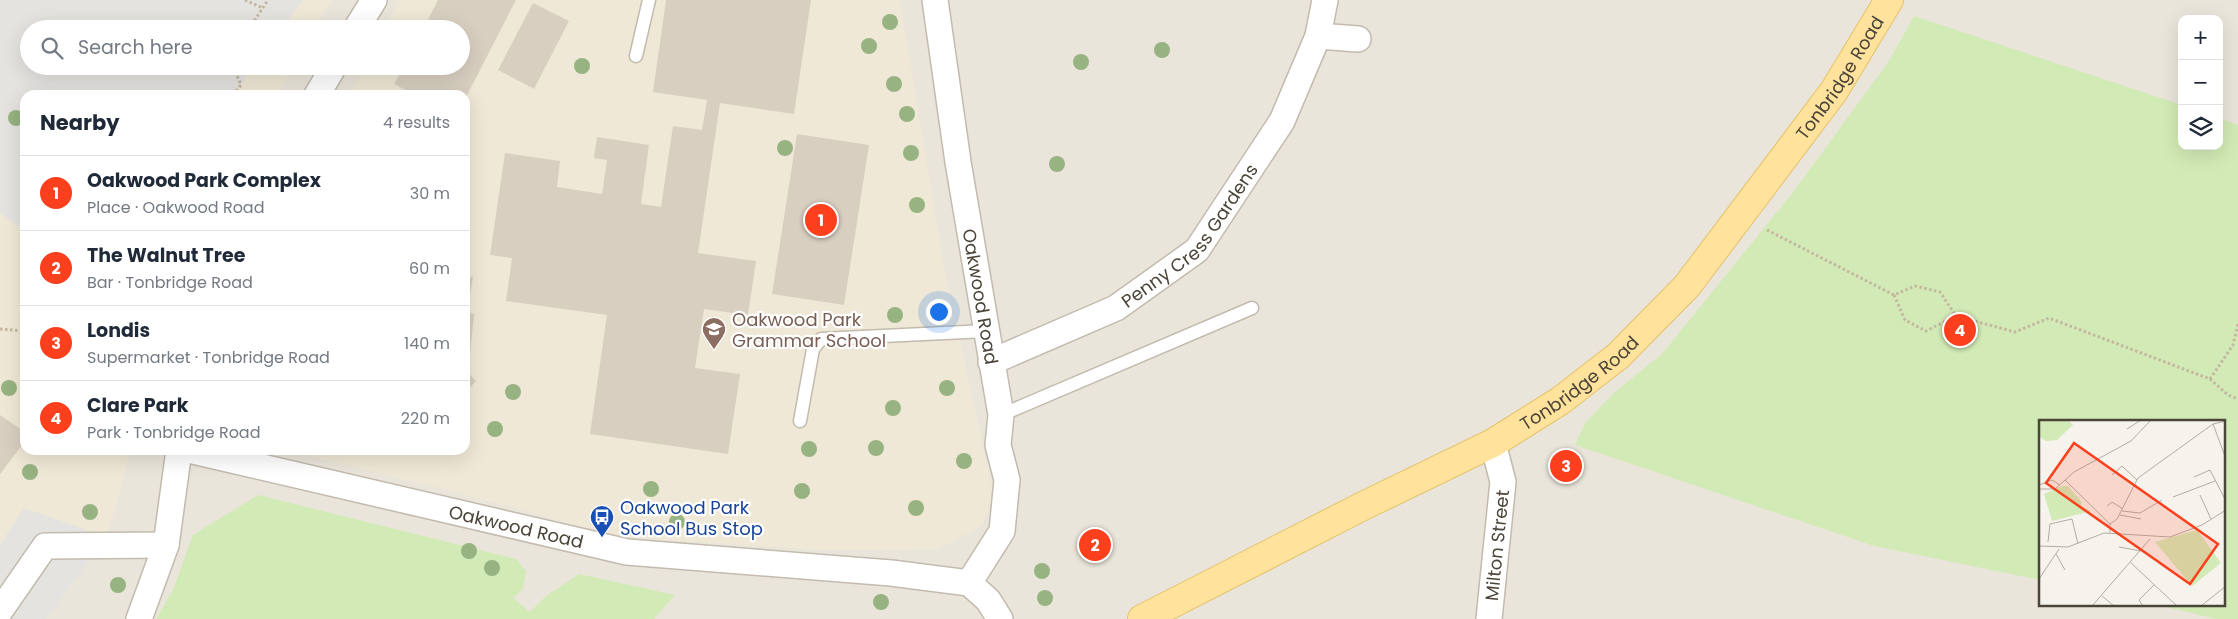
<!DOCTYPE html>
<html lang="en">
<head>
<meta charset="utf-8">
<style>
	body { margin:0; font-family:Poppins,sans-serif; background:#f6f6f7; color:#1f2937 }
	.controls { position:absolute; right:15px; top:15px; display:grid; overflow:hidden; border-radius:10px; box-shadow:0 5px 20px #0002 }
	.controls button { width:45px; height:45px; display:grid; place-items:center; padding:0; border:0; border-bottom:1px solid #e0e1e3; background:#fff; color:#1f2937; font:25px sans-serif }
	.you { position:absolute; left:938px; top:311px; width:18px; height:18px; margin:-12px; border:4px solid #fff; border-radius:50%; background:#1a73e8; box-shadow:0 0 0 8px #1a73e833 }
	.badge { display:grid; place-items:center; width:32px; height:32px; border-radius:50%; background:#fc3f1d; color:#fff; font-size:16px; font-weight:700 }
	.pin { position:absolute; translate:-50% -50%; border:2px solid #fff; box-shadow:0 1px 5px #0006 }
	.list { margin:0; padding:0; list-style:none }
	h2 { display:flex; justify-content:space-between; align-items:center; height:65px; margin:0; padding:0 20px; font-size:21px }
	h2 small { font-size:16px; font-weight:400; color:#747a83 }
	.list li { display:grid; grid-template-columns:32px 1fr auto; gap:15px; align-items:center; box-sizing:border-box; height:75px; padding:0 20px; border-top:1px solid #e0e1e3 }
	.list b { display:block; font-size:19px; white-space:nowrap }
	.list p { margin:0; font-size:16px; white-space:nowrap; color:#747a83 }
	.list em { font-size:16px; font-style:normal; color:#747a83 }
	.icon { flex:none; width:28px; height:28px; fill:none; stroke:currentColor; stroke-width:2; stroke-linecap:round; stroke-linejoin:round }
	.map { position:relative; flex:none; width:2238px; height:619px; overflow:hidden }
	.search { position:absolute; background:#fff; box-shadow:0 5px 20px #0002; left:20px; top:20px; width:450px; height:55px; display:flex; align-items:center; gap:12px; box-sizing:border-box; padding:0 18px; border-radius:28px; color:#747a83; font-size:19px }
	.panel { position:absolute; background:#fff; box-shadow:0 5px 20px #0002; left:20px; top:90px; width:450px; height:365px; border-radius:15px }
	.map>svg:first-child { display:block }
	.residential { fill:#eae5da; fill-rule:evenodd }
	.education { fill:#efe8d6 }
	.green { fill:#d2eab5 }
	.parking { fill:#e5e3e0 }
	.building { fill:#d8cfc1 }
	.lines { fill:none; stroke-linecap:round; stroke-linejoin:round }
	.service-casing { stroke:#c2bbae; stroke-width:15 }
	.minor-casing { stroke:#c2bbae; stroke-width:28 }
	.primary-casing { stroke:#e6c16a; stroke-width:30 }
	.path { stroke:#c4b79f; stroke-width:3; stroke-dasharray:2.5 2.5; stroke-linecap:butt }
	.service { stroke:#fff; stroke-width:12 }
	.minor { stroke:#fff; stroke-width:25 }
	.primary { stroke:#ffe39c; stroke-width:28 }
	.tree { fill:#97b381 }
	.labels { text-anchor:middle; dominant-baseline:central; stroke-width:4.5; stroke-linejoin:round; paint-order:stroke }
	.street-label { font-size:18px; fill:#4b4439; stroke:#fff }
	.education-label { font-size:18px; fill:#785e54; stroke:#fff; text-anchor:start }
	.transit-label { font-size:18px; fill:#164399; stroke:#fff; text-anchor:start }
	.inset-road { fill:none; stroke:#b2ada4; stroke-width:1 }
	.view { fill:#fc3f1d; fill-opacity:0.15; stroke:#fc3f1d; stroke-width:2.5 }
	.inset-edge { fill:none; stroke:#4b4439; stroke-width:2.5 }
</style>
</head>
<body>
<div class="map">
<svg width="2238" height="619" viewBox="0 0 2238 619">
	<rect width="100%" height="100%" fill="#f6f3ec"/>
	<path class="residential" d="M0,0H2238V619H0ZM2182,19H2219V146H2182ZM29,29H461V66H29ZM25,95H465V450H25ZM2040,422H2224V605H2040Z"/>
	<g class="education">
		<path d="M0,0H331L314,29H29V66H293L277,95H25V450H131L107,537L46,619H0Z"/>
		<path d="M399,0H900L945,273L994,496L982,526L937,549L823,550L620,537L452,491L287,450H465V95H349L365,66H461V29H384Z"/>
	</g>
	<g class="green">
		<path d="M1914,16L2182,105V146H2219V118L2238,125V619H2216L2158,605H2224V422H2040V580L1874,546L1575,445L1585,423L1615,392L1662,354L1794,191L1889,61Z"/>
		<path d="M258,495L516,559L526,571L523,589L513,598L530,612L545,597L579,574L675,595L654,619H156L173,590L193,535Z"/>
	</g>
	<g class="parking">
		<path d="M0,0H303L282,29H29V66H255L233,95H25V231L0,213Z"/>
		<path d="M24,508L107,537L46,619H0V545Z"/>
	</g>
	<g class="building">
		<path d="M438,0H516L465,99V95H415L394,84L404,66H461V29H423Z"/>
		<path d="M666,0H811L794,114L720,103L698,253L756,261L748,315L704,309L695,368L740,374L728,454L590,434L607,315L506,301L512,258L490,255L505,153L560,161L557,187L602,194L607,160L594,158L597,137L649,145L641,204L661,207L673,126L702,130L707,100L653,92Z"/>
		<path d="M533,3L569,21L534,89L498,70Z"/>
		<path d="M797,134L869,145L844,305L772,294Z"/>
		<path d="M465,276L473,277L467,312L474,314L470,353L465,357Z"/>
		<path d="M465,369L476,381L465,393Z"/>
		<path d="M0,415L25,432V441L0,474Z"/>
	</g>
	<g class="lines">
		<g class="service-casing">
			<g id="service">
				<path d="M636,56L649,0"/>
				<path d="M1001,415L1252,308"/>
				<path d="M800,421L813,349L821,339L986,331"/>
			</g>
		</g>
		<g class="minor-casing">
			<g id="minor">
				<path id="s1" d="M935,0L958,162L1001,415L998,445L1007,480L1002,531L969,583"/>
				<path d="M356,29L374,0"/>
				<path d="M1318,36L1358,39"/>
				<path d="M317,95L334,66"/>
				<path id="s2" d="M991,362L1116,308L1197,250L1282,121L1318,36L1325,0"/>
				<path id="s3" d="M189,450L627,552L891,573L969,583L988,600L1000,619"/>
				<path d="M0,611L45,546L166,545"/>
				<path d="M139,619L166,545L179,450"/>
				<path id="s4" d="M1489,619L1503,482L1493,443"/>
			</g>
		</g>
		<g class="primary-casing">
			<g id="primary">
				<path id="s5" d="M1142,619L1363,506L1493,443L1560,401L1618,356L1687,286L1834,91L1889,0"/>
			</g>
		</g>
		<g class="path">
			<path d="M245,0L263,8"/>
			<path d="M249,29L268,0"/>
			<path d="M233,95L241,85L233,66"/>
			<path d="M1767,230L1894,295L1915,286L1940,292L1956,316L2015,332L2049,318L2210,379L2228,395L2238,399"/>
			<path d="M1894,295L1905,320L1926,331L1956,316"/>
			<path d="M0,329L25,331"/>
			<path d="M2210,379L2233,345L2238,324"/>
		</g>
		<use href="#service" class="service"/>
		<use href="#minor" class="minor"/>
		<use href="#primary" class="primary"/>
	</g>
	<g class="tree">
		<circle cx="890" cy="22" r="8"/>
		<circle cx="869" cy="46" r="8"/>
		<circle cx="1162" cy="50" r="8"/>
		<circle cx="1081" cy="62" r="8"/>
		<circle cx="582" cy="66" r="8"/>
		<circle cx="894" cy="84" r="8"/>
		<circle cx="907" cy="114" r="8"/>
		<circle cx="16" cy="118" r="8"/>
		<circle cx="785" cy="148" r="8"/>
		<circle cx="911" cy="153" r="8"/>
		<circle cx="1057" cy="164" r="8"/>
		<circle cx="917" cy="205" r="8"/>
		<circle cx="895" cy="315" r="8"/>
		<circle cx="9" cy="388" r="8"/>
		<circle cx="947" cy="388" r="8"/>
		<circle cx="513" cy="392" r="8"/>
		<circle cx="893" cy="408" r="8"/>
		<circle cx="495" cy="429" r="8"/>
		<circle cx="876" cy="448" r="8"/>
		<circle cx="809" cy="449" r="8"/>
		<circle cx="964" cy="461" r="8"/>
		<circle cx="30" cy="472" r="8"/>
		<circle cx="651" cy="489" r="8"/>
		<circle cx="802" cy="491" r="8"/>
		<circle cx="916" cy="508" r="8"/>
		<circle cx="90" cy="512" r="8"/>
		<circle cx="677" cy="522" r="8"/>
		<circle cx="469" cy="551" r="8"/>
		<circle cx="492" cy="568" r="8"/>
		<circle cx="1042" cy="571" r="8"/>
		<circle cx="118" cy="585" r="8"/>
		<circle cx="1045" cy="598" r="8"/>
		<circle cx="881" cy="602" r="8"/>
	</g>
	<defs>
		<g id="school-pin" transform="scale(1.25)"><path d="M0 17L-7.5 6A9.5 9.5 0 1 1 7.5 6Z" fill="#8d6e63" stroke="#fff"/><path d="M0-5L7-2L0 1L-7-2ZM-4 1L0 2.5L4 1V4Q0 6-4 4Z" fill="#fff"/></g>
		<g id="bus-pin" transform="scale(1.25)"><path d="M0 17L-7.5 6A9.5 9.5 0 1 1 7.5 6Z" fill="#1a4fb4" stroke="#fff"/><path d="M-5-6H5V4H4V6H2V4H-2V6H-4V4H-5ZM-3.5-4V0h7V-4ZM-3.5 1.2v1.5H-2V1.2ZM2 1.2v1.5H3.5V1.2Z" fill="#fff"/></g>
	</defs>
	<g fill-rule="evenodd">
		<use href="#school-pin" x="714" y="329"/>
		<use href="#bus-pin" x="602" y="517"/>
	</g>
	<g class="labels">
		<g class="street-label">
			<text stroke="none"><textPath href="#s5" startOffset="902">Tonbridge Road</textPath></text>
			<text stroke="none"><textPath href="#s2" startOffset="241">Penny Cress Gardens</textPath></text>
			<text stroke="none"><textPath href="#s1" startOffset="300">Oakwood Road</textPath></text>
			<text stroke="none"><textPath href="#s5" startOffset="498">Tonbridge Road</textPath></text>
			<text stroke="none"><textPath href="#s3" startOffset="336">Oakwood Road</textPath></text>
			<text stroke="none"><textPath href="#s4" startOffset="74">Milton Street</textPath></text>
		</g>
		<g class="education-label">
			<text x="732" y="319">Oakwood Park<tspan x="732" dy="21">Grammar School</tspan></text>
		</g>
		<g class="transit-label">
			<text x="620" y="507">Oakwood Park<tspan x="620" dy="21">School Bus Stop</tspan></text>
		</g>
	</g>
	<g transform="translate(2039 420)">
		<rect width="186" height="186" fill="#f6f3ec"/>
		<path d="M0,0H29L34,5L18,20L7,21L0,16ZM23,66H29L43,82L42,86L52,91L13,101L5,74ZM158,110L182,143L153,166L116,122Z" fill="#d2eab5"/>
		<path class="inset-road" d="M174,4L187,39M88,9L102,0M73,55L83,46L98,60M155,57L171,50L187,81M26,60L71,104V113M0,65L13,60L21,65M0,69H16L35,52L92,21L112,0M161,75L172,99M134,77L176,61M68,86L73,82L84,89M83,91L101,93L123,80M81,95L102,99M71,104L78,99L99,58L174,4L187,1M9,122L11,104L33,99L39,124M0,126L29,127L65,113L131,117L163,105L187,90M80,127L102,131M17,134L26,150M92,143L138,186M0,159L20,129M63,176L75,186M53,186L111,119M104,186L100,180L115,165M162,186L187,166"/>
		<path class="view" d="M35,23L179,124L151,164L7,63Z"/>
		<rect width="186" height="186" class="inset-edge"/>
	</g>
</svg>
<div class="controls">
<button>+</button>
<button>−</button>
<button><svg class="icon" aria-label="layers" viewBox="0 0 24 24"><path d="M12 4l9 5-9 5-9-5zM3 14l9 5 9-5"/></svg></button>
</div>
<div class="you"></div>
<div class="pin badge" style="left:821px;top:220px">1</div>
<div class="pin badge" style="left:1095px;top:545px">2</div>
<div class="pin badge" style="left:1566px;top:466px">3</div>
<div class="pin badge" style="left:1960px;top:330px">4</div>
<div class="search"><svg class="icon" aria-label="search" viewBox="0 0 24 24"><circle cx="10" cy="10" r="6"/><path d="M15 15l6 6"/></svg>Search here</div>
<section class="panel">
<h2>Nearby<small>4 results</small></h2>
<ul class="list">
<li><span class="badge">1</span><div><b>Oakwood Park Complex</b><p>Place · Oakwood Road</p></div><em>30 m</em></li>
<li><span class="badge">2</span><div><b>The Walnut Tree</b><p>Bar · Tonbridge Road</p></div><em>60 m</em></li>
<li><span class="badge">3</span><div><b>Londis</b><p>Supermarket · Tonbridge Road</p></div><em>140 m</em></li>
<li><span class="badge">4</span><div><b>Clare Park</b><p>Park · Tonbridge Road</p></div><em>220 m</em></li>
</ul>
</section>
</div>
</body>
</html>
